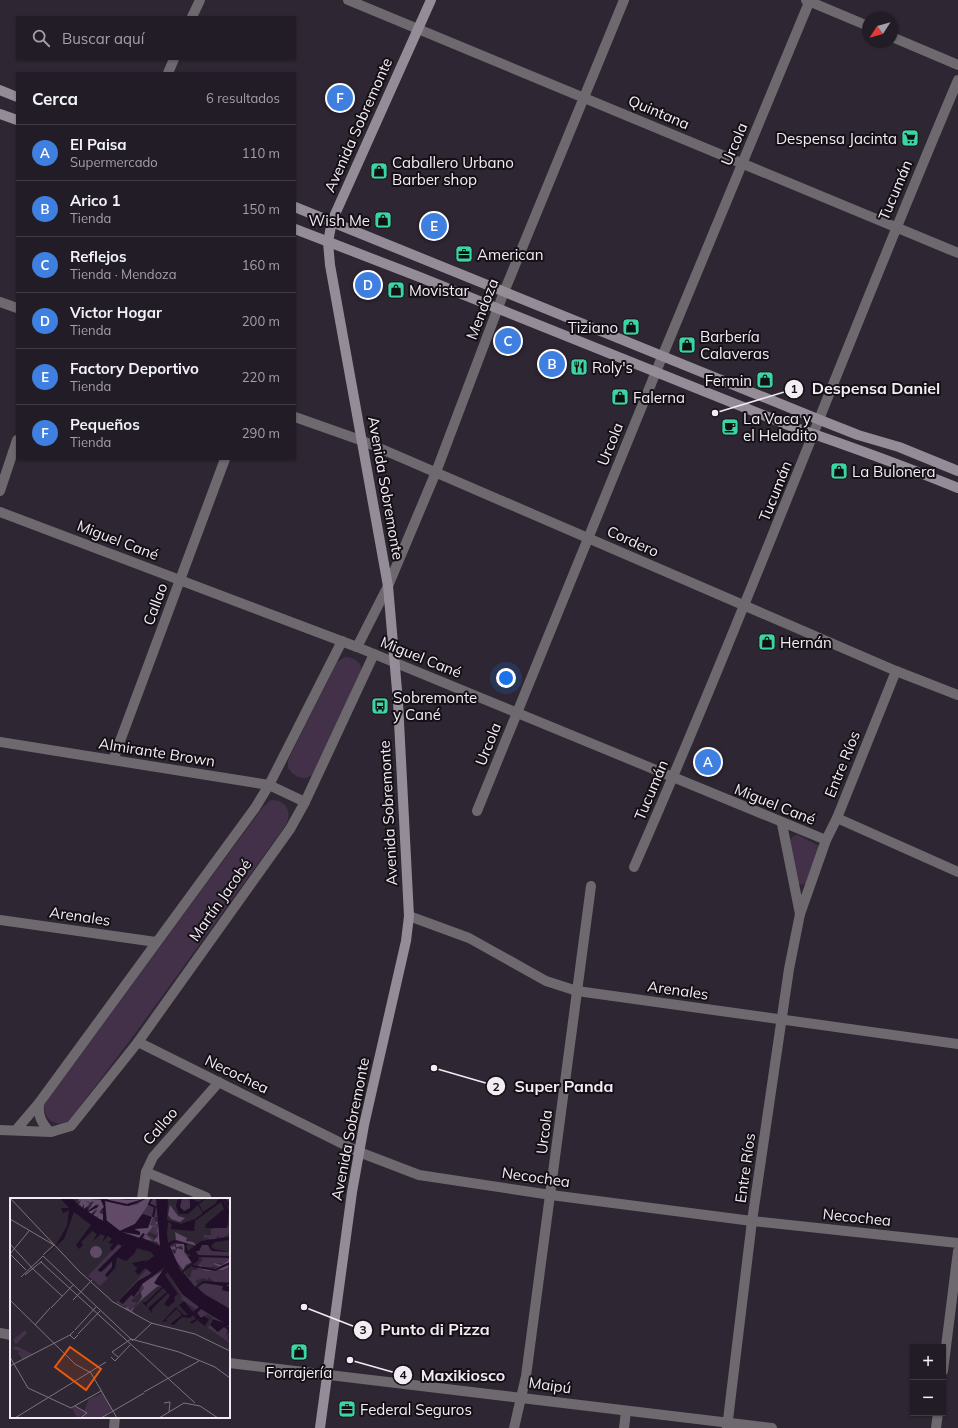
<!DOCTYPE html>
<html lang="es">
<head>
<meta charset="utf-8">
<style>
	body { margin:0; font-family:Mulish,sans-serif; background:#2e2932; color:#f1f3f6 }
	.controls { position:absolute; right:12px; bottom:12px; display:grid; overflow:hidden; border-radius:0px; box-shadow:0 1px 3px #0004 }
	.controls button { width:36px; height:36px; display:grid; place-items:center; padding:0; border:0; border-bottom:1px solid #3f3a43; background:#221c26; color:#f1f3f6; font:20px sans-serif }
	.compass { position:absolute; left:862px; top:12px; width:36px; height:36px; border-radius:50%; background:#221c26; box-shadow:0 1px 3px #0004; rotate:234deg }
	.you { position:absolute; left:506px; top:678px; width:14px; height:14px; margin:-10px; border:3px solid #fff; border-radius:50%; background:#1a73e8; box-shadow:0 0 0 6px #1a73e833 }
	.badge { display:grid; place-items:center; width:26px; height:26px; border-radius:50%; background:#2563eb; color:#fff; font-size:13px; font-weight:700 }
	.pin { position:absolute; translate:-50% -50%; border:2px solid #fff; box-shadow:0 1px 4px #0006 }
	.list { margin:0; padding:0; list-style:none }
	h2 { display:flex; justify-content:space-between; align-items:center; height:52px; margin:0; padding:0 16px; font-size:17px }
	h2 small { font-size:13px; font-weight:400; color:#a2a1a7 }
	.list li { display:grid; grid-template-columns:26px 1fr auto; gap:12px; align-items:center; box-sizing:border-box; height:56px; padding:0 16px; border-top:1px solid #3f3a43 }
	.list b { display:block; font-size:15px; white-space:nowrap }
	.list p { margin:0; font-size:13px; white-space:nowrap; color:#a2a1a7 }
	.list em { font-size:13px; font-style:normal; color:#a2a1a7 }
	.icon { flex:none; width:22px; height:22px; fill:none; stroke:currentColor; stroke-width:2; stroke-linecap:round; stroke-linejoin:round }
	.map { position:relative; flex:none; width:958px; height:1428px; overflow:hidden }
	.search { position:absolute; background:#221c26; box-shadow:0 1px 3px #0004; left:16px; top:16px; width:280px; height:44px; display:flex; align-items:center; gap:10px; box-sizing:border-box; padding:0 14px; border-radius:0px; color:#a2a1a7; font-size:15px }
	.panel { position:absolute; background:#221c26; box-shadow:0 1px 3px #0004; left:16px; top:72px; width:280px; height:388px; border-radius:0px }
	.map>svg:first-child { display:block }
	.green { fill:#423148 }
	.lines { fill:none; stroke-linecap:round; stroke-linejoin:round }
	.street { stroke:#6d696f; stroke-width:10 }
	.secondary { stroke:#948d97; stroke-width:10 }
	.labels { text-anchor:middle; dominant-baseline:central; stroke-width:4; stroke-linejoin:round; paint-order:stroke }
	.street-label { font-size:15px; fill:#f2ecf4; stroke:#141016 }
	.poi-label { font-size:15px; fill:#f2ecf4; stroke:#141016; text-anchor:start }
	.inset-river { fill:none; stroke:#210e28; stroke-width:2 }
	.inset-road { fill:none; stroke:#7c7580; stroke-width:1 }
	.view { fill:#e8590c; fill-opacity:0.15; stroke:#e8590c; stroke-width:2 }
	.inset-edge { fill:none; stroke:#f2ecf4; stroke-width:2 }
	.leader { fill:none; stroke:#f2ecf4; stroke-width:1.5 }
	.callout-dot { fill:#f2ecf4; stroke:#141016; stroke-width:1.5 }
	.mark-label { font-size:12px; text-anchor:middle; font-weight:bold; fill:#111 }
	.callout-label { font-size:16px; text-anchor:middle; font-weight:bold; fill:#f2ecf4; stroke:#141016; stroke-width:4; stroke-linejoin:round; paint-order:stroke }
</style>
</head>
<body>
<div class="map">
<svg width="958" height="1428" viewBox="0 0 958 1428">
	<rect width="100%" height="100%" fill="#2e2632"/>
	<g class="green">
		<path d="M345,657C355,657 363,663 361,673L313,774C304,782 294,777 288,768V760L337,662Z"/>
		<path d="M271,800C287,800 292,812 286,825L137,1031L69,1121C56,1129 43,1119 44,1104L263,807Z"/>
		<path d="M798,835L819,846L807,883L802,885L797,882L790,841L793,836Z"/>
	</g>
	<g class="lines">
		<g class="street">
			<path d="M348,0L958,253"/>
			<path d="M806,0L868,26"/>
			<path d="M192,17L200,0"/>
			<path d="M892,37L958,65"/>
			<path d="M168,73L174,59"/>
			<path d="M0,302L17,308"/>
			<path d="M295,417L363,441L896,671L958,695"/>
			<path d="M0,491L17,440"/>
			<path d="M0,512L357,647L826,840"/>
			<path d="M357,647L388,586L436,472L504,292L624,0"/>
			<path d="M0,742L269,785L305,802"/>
			<path d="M113,760L225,459"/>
			<path d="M477,811L662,357L810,0"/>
			<path d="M837,818L958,872"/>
			<path d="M782,824L800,914"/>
			<path d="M634,867C748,607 847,341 958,80"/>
			<path d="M409,916L469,938L546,981L577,991L958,1044"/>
			<path d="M0,920L156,942"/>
			<path d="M138,1042L359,1152L419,1175L551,1195L752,1221L958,1243"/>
			<path d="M39,1103C38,1116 41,1122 49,1131"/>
			<path d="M0,1130L51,1132L71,1126L138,1042L290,829L305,802L374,654"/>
			<path d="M16,1130L39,1103L255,808L269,785L342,641"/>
			<path d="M146,1172L206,1197"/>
			<path d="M142,1199L146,1172L153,1157L219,1082"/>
			<path d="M0,1333L11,1335"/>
			<path d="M229,1363L772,1428"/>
			<path d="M943,1371L958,1251"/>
			<path d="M114,1428L115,1417"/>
			<path d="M514,1428L526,1376L591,886"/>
			<path d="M624,1428L626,1411"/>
			<path d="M727,1428L752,1221L789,969L800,914L826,840L837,818L896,671"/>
			<path d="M936,1428L938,1413"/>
		</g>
		<g class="secondary">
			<path d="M0,90L17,97"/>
			<path d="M0,114L17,120"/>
			<path d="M295,207L820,420L858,435L899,447L958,471"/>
			<path d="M295,229L417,276L793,427C849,446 904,466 958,488"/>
			<path d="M320,1428L352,1192L364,1125L406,941L409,916L398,702L388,586L330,265L328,242L332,221L431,0"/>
		</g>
	</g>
	<defs>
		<g id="supermarket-square" transform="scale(0.9)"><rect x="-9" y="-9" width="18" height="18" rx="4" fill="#3dd4a3" stroke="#141016"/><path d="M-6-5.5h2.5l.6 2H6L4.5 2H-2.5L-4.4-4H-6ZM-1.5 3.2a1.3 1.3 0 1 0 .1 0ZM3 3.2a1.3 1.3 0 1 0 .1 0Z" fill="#111"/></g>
		<g id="shop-square" transform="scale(0.9)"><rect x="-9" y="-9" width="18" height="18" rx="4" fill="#3dd4a3" stroke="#141016"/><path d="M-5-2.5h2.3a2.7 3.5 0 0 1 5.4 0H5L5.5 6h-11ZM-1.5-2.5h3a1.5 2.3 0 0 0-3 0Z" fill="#111"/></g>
		<g id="office-square" transform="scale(0.9)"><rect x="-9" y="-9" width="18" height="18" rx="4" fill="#3dd4a3" stroke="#141016"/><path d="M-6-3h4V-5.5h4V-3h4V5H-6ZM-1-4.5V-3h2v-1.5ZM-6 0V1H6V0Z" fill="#111"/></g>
		<g id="restaurant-square" transform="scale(0.9)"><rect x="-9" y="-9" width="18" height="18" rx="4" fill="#3dd4a3" stroke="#141016"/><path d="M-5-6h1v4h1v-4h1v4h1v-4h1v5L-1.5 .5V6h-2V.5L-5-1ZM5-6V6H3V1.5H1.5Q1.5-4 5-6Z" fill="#111"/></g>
		<g id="cafe-square" transform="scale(0.9)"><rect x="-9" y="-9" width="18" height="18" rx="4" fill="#3dd4a3" stroke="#141016"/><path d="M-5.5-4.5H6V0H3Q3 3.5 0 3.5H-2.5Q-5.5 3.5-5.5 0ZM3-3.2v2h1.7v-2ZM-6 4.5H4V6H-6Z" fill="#111"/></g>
		<g id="bus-square" transform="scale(0.9)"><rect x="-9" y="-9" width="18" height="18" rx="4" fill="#3dd4a3" stroke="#141016"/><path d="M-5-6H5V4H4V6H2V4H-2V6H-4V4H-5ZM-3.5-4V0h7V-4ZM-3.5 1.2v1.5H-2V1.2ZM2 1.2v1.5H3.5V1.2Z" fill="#111"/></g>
	</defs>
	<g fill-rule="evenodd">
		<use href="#supermarket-square" x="910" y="138"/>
		<use href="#shop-square" x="379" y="171"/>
		<use href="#shop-square" x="383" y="220"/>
		<use href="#office-square" x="464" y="254"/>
		<use href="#shop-square" x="396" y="290"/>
		<use href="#shop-square" x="631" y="327"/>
		<use href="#shop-square" x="687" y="345"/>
		<use href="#restaurant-square" x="579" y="367"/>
		<use href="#shop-square" x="765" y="380"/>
		<use href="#shop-square" x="620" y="397"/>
		<use href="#cafe-square" x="730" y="427"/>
		<use href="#shop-square" x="839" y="471"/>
		<use href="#shop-square" x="767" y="642"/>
		<use href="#bus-square" x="380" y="706"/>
		<use href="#shop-square" x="299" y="1352"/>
		<use href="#office-square" x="347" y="1409"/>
	</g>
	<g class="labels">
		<g class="street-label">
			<text transform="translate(659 112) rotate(23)">Quintana</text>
			<text transform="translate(358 125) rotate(-66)">Avenida Sobremonte</text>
			<text transform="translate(734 144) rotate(-67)">Urcola</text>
			<text transform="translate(895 190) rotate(-67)">Tucumán</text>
			<text transform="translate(482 309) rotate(-69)">Mendoza</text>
			<text transform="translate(610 444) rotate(-68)">Urcola</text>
			<text transform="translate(386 488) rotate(80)">Avenida Sobremonte</text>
			<text transform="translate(775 491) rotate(-68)">Tucumán</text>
			<text transform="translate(118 540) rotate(21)">Miguel Cané</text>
			<text transform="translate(633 541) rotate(24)">Cordero</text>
			<text transform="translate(155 604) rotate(-70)">Callao</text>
			<text transform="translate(421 657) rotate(22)">Miguel Cané</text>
			<text transform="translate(488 744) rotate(-68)">Urcola</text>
			<text transform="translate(157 752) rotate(9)">Almirante Brown</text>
			<text transform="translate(842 764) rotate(-68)">Entre Ríos</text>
			<text transform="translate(651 790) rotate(-67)">Tucumán</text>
			<text transform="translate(775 804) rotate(22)">Miguel Cané</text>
			<text transform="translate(388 813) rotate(-93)">Avenida Sobremonte</text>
			<text transform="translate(220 900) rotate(-55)">Martín Jacobé</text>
			<text transform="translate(80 916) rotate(8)">Arenales</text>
			<text transform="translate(678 990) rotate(8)">Arenales</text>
			<text transform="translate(237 1074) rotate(26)">Necochea</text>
			<text transform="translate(160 1126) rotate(-49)">Callao</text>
			<text transform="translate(350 1129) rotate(-79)">Avenida Sobremonte</text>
			<text transform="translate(544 1132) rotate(-83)">Urcola</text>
			<text transform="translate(745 1168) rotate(-82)">Entre Ríos</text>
			<text transform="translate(536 1177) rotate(8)">Necochea</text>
			<text transform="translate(857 1217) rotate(6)">Necochea</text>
			<text transform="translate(550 1385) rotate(8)">Maipú</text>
		</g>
		<g class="poi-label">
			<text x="897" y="138" text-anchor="end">Despensa Jacinta</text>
			<text x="392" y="162">Caballero Urbano<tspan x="392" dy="17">Barber shop</tspan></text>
			<text x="370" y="220" text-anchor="end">Wish Me</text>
			<text x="477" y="254">American</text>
			<text x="409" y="290">Movistar</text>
			<text x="618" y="327" text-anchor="end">Tiziano</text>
			<text x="700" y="336">Barbería<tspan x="700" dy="17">Calaveras</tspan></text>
			<text x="592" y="367">Roly's</text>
			<text x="752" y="380" text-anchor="end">Fermin</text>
			<text x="633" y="397">Falerna</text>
			<text x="743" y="418">La Vaca y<tspan x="743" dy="17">el Heladito</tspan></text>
			<text x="852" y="471">La Bulonera</text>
			<text x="780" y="642">Hernán</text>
			<text x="393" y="697">Sobremonte<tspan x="393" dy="17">y Cané</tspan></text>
			<text x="299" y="1372" text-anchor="middle">Forrajería</text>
			<text x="360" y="1409">Federal Seguros</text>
		</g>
	</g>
	<g transform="translate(10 1198)">
		<rect width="220" height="220" fill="#2e2632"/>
		<path d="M142,0L149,3L146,8L148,19L144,20L149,26L148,38L139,34L138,37L144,40L143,43L136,38L138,31L143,28H140L141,18L131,17ZM169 7a6 6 0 1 1 12 0a6 6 0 1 1-12 0ZM217,28L220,29V35L214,39L209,40L208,37L206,41H199L197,39L194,41V37H201V31ZM108,46L112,48L88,72L89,74L94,72L102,64V69L95,77L98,80L90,88L78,78ZM192,47H198L200,52L220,54V61L215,66L205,65L210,68L192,70L207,73L218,71L220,66V71L214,75L220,71V84H204L198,79V82L193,80L185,83L188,86L185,89L174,76L173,74L182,68L174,73L177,78L180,80L182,72H188L186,69L193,62L186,53H189ZM155,69L121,103L127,105L122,111L106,105L137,71L142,76L128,83L109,102L111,105L120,97L129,94L132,86ZM156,72L172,96L189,109L187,112L171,101L172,99ZM192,85L220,87V111L187,91ZM191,110L220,128L217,140L220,145L198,130L203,119L197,116L195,118L199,120L195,128L199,121L194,118L191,120L187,115ZM15,132L17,135L6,146L3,142ZM0,148L4,150L6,148L23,156L13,162L8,155L10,153L5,152ZM93,195L102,212L91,220H71L76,215L67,220L62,210L65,209L74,213L79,201Z" fill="#423148"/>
		<path d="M70,0L91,2L94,9L89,15L93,16L94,23L87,20L89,17L87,19L83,17L89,11L82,16L78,14L89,8L88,6L78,13L84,3L80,5L75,2L80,6L74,11V6L72,9L69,6L71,2L67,4ZM98,0L118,2L134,1L117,6L98,3ZM137,0H142L141,7H138L125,26L110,33L97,23L95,3L116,8L127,6ZM160,7L168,18L175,20L170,24L161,21L158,17ZM134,15L143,19L140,27L145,28L146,24H148L145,28L147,30L143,28L136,37L143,43L148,38V33L146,35L149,26L150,48L147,44L134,41L135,39L132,40L135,36L130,40L112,34L116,32L129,37L130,34L124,31L134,29L142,19ZM165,34L177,40L176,43L183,44L187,48L166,42ZM163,45L165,47L162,46L161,49L165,48L166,52L162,51L163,55L165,56L167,50L173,52L172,48L166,49V46H175L174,54L182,64L176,67L173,72L162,57L160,48ZM80 54a6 6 0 1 1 12 0a6 6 0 1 1-12 0ZM220,61L218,70L213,72L197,73L188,70L190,67L194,71H204L209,68L205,67L204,65L212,67ZM154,72L147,80L146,87L149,86L151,89L148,88L130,103L122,113L126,116L114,110L118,109L120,112L125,109L132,99L131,94L134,90L132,86Z" fill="#604a68"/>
		<path d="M50,0H62L69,8L74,11L77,9L78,13L86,7L88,9L78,14L82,16L87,10L83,17L93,23V11L89,14L94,9L90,0L117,6L137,0L119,8L95,3L96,22L110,33L125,26L133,16L142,19L138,30L124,31L130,34V37L112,34L129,40L133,35L135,36L132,40L150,48L146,0H158L157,22L171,26L185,21L193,15L188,7L178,16H169L166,8L168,0H172L170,9L174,13L180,10V0L188,4L197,0L189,6L193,14L205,6L209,0H212L219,12L217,30H195L196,26L214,11L211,4L185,23L184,33L161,31L162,26L158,24L157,36L158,45L164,42L178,46L176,48L178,53L191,43L219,39V42L205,44L201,48L204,51L220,54L202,53L198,47H192L189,53H186L189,62L173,74L185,89L193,83L220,85L216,88H220V94L212,92L213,88L194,85L187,89L195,97L220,111V128H215L220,129V132L216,138L218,132L214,129L208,134L200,127L203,121L214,125L191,111L187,115L191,120L194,118L199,121L195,128L188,123L190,120L182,126L180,124L186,121L183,117L180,120L172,119L164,127L160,126L172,117L167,111L156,121L157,123L152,124L166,109L174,117H178L169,107L174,103L183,114L189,109L172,96L156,72L159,80L157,75L155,77L168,96L164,99L165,103L158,109L154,106L160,98L158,95L142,111V115L138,110L157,94L153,90L137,106V109L132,104H136L152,89L144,85L155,69L132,86L124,99L121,97L113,106L111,105L109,103L128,83L142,75L135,70L128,77L125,73L130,67L127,70L122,65L137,62L132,67L144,58L141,54L127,50L124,56L116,63L107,59L105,70L97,79L95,77L102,69V63L91,74L88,72L112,48L108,46L102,53L100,50L103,46L98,45L102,41L98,38L92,44L95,38L91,36L83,43L87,36L82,33L71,44L73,47L69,51L66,47L81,27L64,14L54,41L29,63L46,47L57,28L59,12L53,15L51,10H59ZM166,44L174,46L176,55L181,57L178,59L182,65L171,74L160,48Z" fill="#210e28" fill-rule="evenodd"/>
		<path class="inset-river" d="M56,0L79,20L105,35L148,51L154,45L151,12L154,0M142,0L139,6L145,9L143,19M214,0L218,7L220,3M187,58L220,59M182,68L205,72L220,65"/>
		<path class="inset-road" d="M0,0L69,73L103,104L141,125L185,136L220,153M0,21L44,47L33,57M0,46L23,71M31,64L185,205M23,71L52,98M16,72L0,56L19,33M15,77L32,63M11,79L33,58L123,143M0,102L65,166L81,175L107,220M63,102L82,82M41,110L63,87M25,127L40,110M65,132L86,109M64,133L60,137L64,141L68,137M68,136L90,113M121,141L169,154L205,169L220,180M124,142L142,125M0,159L18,190L61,210M101,159L105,163L120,147M108,159L102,154L121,141M0,168L60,137M134,194L189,163M154,205L160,204L159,214M65,208L77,215L70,220M190,208L208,220M61,210L91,193M5,220L96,164M91,220L134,195M149,220L174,205L190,208"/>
		<path class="view" d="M60,149L91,171L76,192L45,169Z"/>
		<rect width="220" height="220" class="inset-edge"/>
	</g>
	<path class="leader" d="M715 413L794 389M434 1068L496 1086M304 1307L363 1330M350 1360L403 1375"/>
	<g class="callout-dot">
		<circle cx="715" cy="413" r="4"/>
		<circle cx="434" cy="1068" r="4"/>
		<circle cx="304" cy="1307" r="4"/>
		<circle cx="350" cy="1360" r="4"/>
		<circle cx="794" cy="389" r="10"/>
		<circle cx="496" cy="1086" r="10"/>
		<circle cx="363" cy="1330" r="10"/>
		<circle cx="403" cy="1375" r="10"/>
	</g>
	<g class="mark-label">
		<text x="794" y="393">1</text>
		<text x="496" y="1091">2</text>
		<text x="363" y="1334">3</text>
		<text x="403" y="1379">4</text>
	</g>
	<g class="callout-label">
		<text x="876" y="394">Despensa Daniel</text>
		<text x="564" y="1092">Super Panda</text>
		<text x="435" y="1335">Punto di Pizza</text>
		<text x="463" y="1381">Maxikiosco</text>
	</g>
</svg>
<div class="controls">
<button>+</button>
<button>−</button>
</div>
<svg class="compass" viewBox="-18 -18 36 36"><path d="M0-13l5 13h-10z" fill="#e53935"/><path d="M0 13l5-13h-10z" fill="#a2a1a7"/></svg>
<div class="you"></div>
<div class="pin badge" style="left:708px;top:762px;background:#3f7fe0">A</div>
<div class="pin badge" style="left:552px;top:364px;background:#3f7fe0">B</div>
<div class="pin badge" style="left:508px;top:341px;background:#3f7fe0">C</div>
<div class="pin badge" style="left:368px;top:285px;background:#3f7fe0">D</div>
<div class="pin badge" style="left:434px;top:226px;background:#3f7fe0">E</div>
<div class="pin badge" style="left:340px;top:98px;background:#3f7fe0">F</div>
<div class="search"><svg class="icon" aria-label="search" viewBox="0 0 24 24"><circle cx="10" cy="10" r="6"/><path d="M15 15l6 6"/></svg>Buscar aquí</div>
<section class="panel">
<h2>Cerca<small>6 resultados</small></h2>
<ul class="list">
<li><span class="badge" style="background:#3f7fe0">A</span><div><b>El Paisa</b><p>Supermercado</p></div><em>110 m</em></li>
<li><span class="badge" style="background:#3f7fe0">B</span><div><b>Arico 1</b><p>Tienda</p></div><em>150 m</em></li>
<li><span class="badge" style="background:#3f7fe0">C</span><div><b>Reflejos</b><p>Tienda · Mendoza</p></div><em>160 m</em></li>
<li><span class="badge" style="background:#3f7fe0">D</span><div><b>Victor Hogar</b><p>Tienda</p></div><em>200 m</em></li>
<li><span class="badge" style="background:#3f7fe0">E</span><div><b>Factory Deportivo</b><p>Tienda</p></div><em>220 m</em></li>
<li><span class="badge" style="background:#3f7fe0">F</span><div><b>Pequeños</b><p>Tienda</p></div><em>290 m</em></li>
</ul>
</section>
</div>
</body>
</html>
